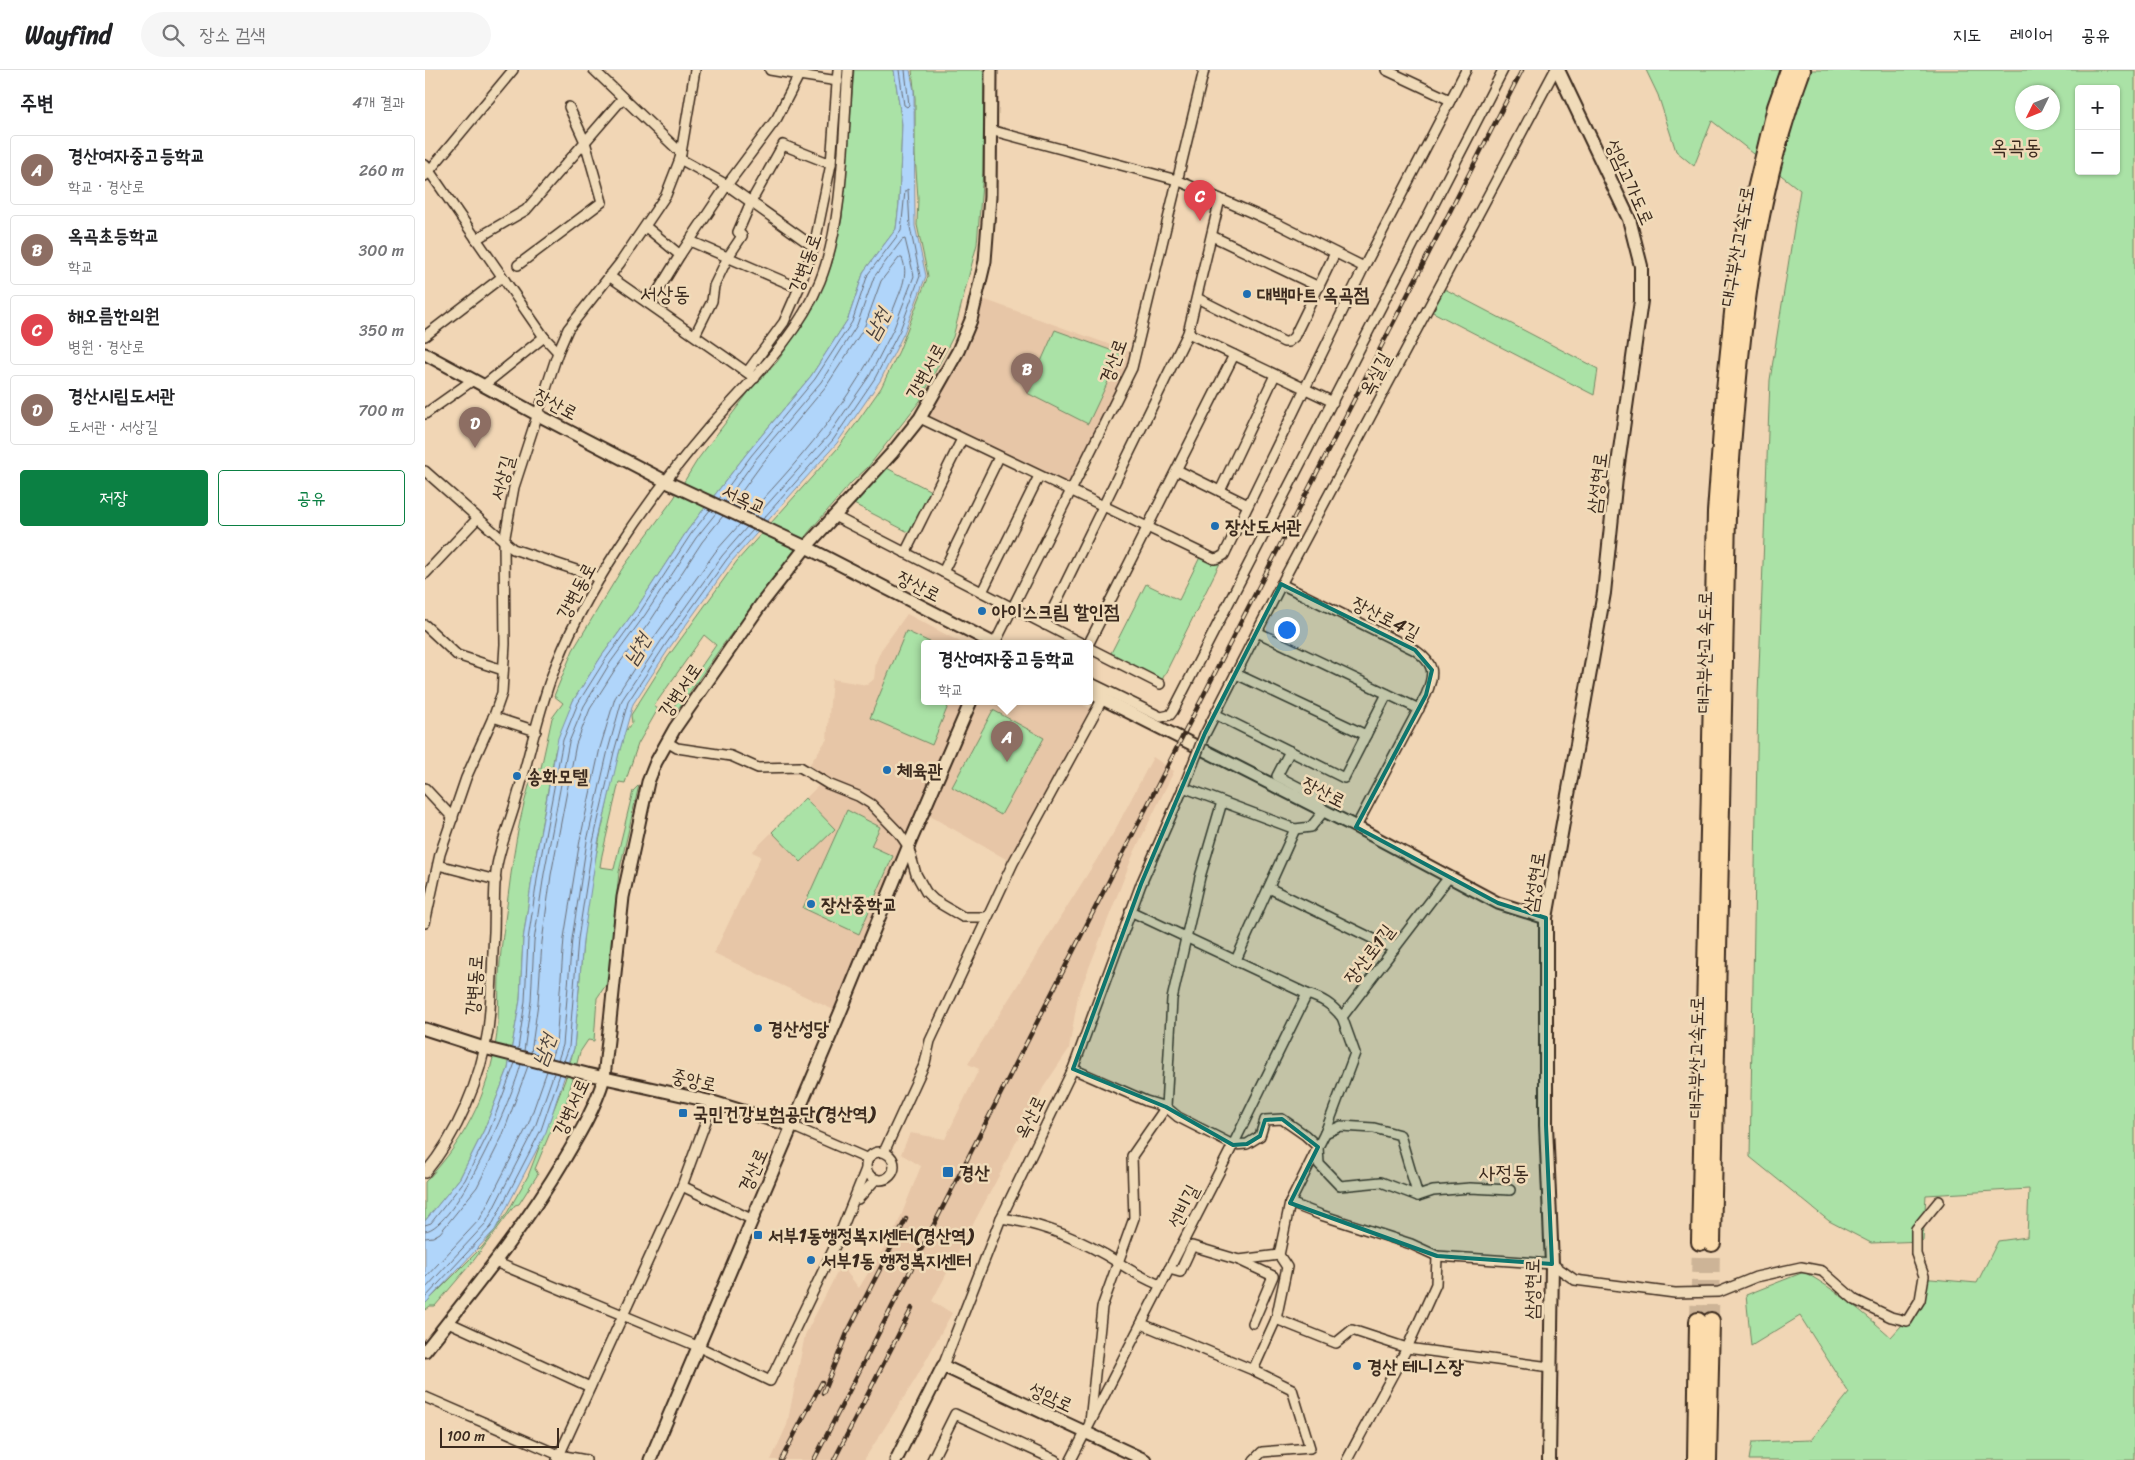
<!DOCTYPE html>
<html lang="ko">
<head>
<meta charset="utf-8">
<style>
	body { margin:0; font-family:Sriracha,"Poor Story",sans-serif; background:#f6f6f6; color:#202124 }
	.controls { position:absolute; right:15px; top:15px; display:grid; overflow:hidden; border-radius:5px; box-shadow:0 1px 4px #0004 }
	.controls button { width:45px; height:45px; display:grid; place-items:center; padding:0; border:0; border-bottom:1px solid #e0e0e0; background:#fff; color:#202124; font:25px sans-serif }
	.compass { position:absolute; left:1590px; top:15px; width:45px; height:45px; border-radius:50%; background:#fff; box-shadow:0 1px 4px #0004; rotate:227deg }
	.scale { position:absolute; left:15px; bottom:12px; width:119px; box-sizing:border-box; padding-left:5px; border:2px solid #3b2a1e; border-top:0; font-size:14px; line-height:18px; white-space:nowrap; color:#3b2a1e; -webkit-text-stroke:4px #f0dbb9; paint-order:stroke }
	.you { position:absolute; left:861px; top:559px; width:18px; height:18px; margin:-12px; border:4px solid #fff; border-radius:50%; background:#1a73e8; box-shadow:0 0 0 8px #1a73e833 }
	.badge { display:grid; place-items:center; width:32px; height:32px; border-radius:50%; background:#0b8043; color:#fff; font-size:16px; font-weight:700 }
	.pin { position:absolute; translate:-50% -41px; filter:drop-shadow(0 1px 2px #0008) }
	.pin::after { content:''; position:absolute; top:26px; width:18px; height:15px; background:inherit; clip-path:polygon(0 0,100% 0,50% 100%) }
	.popup { position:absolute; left:496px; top:570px; width:172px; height:65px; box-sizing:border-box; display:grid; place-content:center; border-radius:5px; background:#fff; filter:drop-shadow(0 1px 4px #0005); font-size:16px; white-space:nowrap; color:#757577 }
	.popup b { font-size:19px; color:#202124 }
	.popup::after { content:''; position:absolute; left:50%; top:100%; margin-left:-10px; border:10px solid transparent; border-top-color:#fff }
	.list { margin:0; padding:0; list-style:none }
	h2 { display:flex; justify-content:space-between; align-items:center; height:65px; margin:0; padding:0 20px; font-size:21px }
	h2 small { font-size:16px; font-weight:400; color:#757577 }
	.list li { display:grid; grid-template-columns:32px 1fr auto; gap:15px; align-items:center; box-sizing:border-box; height:70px; margin:0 10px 10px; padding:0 10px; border:1px solid #e0e0e0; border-radius:5px }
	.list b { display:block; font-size:19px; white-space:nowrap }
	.list p { margin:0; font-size:16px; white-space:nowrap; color:#757577 }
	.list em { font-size:16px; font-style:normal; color:#757577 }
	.actions { display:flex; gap:10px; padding:15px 20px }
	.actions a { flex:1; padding:11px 0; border:1px solid #0b8043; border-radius:5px; text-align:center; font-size:18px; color:#0b8043 }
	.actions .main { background:#0b8043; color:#fff }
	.icon { flex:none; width:28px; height:28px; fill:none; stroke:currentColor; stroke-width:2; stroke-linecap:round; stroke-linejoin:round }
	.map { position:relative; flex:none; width:1710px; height:1390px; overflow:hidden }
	header { display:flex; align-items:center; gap:30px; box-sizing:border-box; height:70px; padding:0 25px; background:#fff; border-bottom:1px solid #e0e0e0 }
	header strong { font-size:24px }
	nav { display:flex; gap:28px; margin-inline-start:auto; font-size:18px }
	.search { width:350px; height:45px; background:#f6f6f6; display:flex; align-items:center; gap:12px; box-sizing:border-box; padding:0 18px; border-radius:28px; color:#757577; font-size:19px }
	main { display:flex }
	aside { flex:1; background:#fff }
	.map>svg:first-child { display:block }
	.built { fill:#e7c6a7 }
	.green { fill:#aae2a6; stroke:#728662; fill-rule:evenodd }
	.water { fill:#b0d5fa; stroke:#8191a2 }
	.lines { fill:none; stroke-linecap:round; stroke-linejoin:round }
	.shore { stroke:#6a6e76; stroke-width:1 }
	.motorway-tunnel { stroke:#cdb497; stroke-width:16; stroke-dasharray:16 8; stroke-linecap:butt }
	.minor-casing { stroke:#3b2a1e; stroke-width:12 }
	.tertiary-casing { stroke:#3b2a1e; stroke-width:15 }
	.secondary-casing { stroke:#3b2a1e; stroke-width:16 }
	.motorway-casing { stroke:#3b2a1e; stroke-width:20 }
	.minor { stroke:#f0dbb9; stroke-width:9 }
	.tertiary { stroke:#f0dbb9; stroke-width:11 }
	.secondary { stroke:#f0dbb9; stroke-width:12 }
	.motorway { stroke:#fcdcac; stroke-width:16 }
	.rail-casing { stroke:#3b2a1e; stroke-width:4.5 }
	.rail { stroke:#f0dbb9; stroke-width:2.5; stroke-dasharray:8; stroke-linecap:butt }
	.minor-bridge-casing { stroke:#3b2a1e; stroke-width:12; stroke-linecap:butt }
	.minor-bridge { stroke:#f0dbb9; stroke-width:9 }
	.marked { fill:#0f766e; fill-opacity:0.2; stroke:#0f766e; stroke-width:4; stroke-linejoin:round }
	.poi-dot { fill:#1f6fb2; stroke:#f0dbb9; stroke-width:2 }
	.labels { text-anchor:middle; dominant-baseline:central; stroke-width:5; stroke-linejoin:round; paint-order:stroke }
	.street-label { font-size:19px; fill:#3b2a1e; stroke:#f0dbb9 }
	.poi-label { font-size:19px; font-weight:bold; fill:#3b2a1e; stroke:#f0dbb9; text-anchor:start }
	.water-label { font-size:20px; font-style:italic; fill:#4d443f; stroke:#f0dbb9 }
	.quarter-label { font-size:21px; fill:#3b2a1e; stroke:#f0dbb9 }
</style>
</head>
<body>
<header>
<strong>Wayfind</strong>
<div class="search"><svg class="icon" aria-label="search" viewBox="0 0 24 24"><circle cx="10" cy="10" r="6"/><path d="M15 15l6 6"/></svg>장소 검색</div>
<nav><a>지도</a><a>레이어</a><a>공유</a></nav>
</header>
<main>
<aside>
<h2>주변<small>4개 결과</small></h2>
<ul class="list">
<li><span class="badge" style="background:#8d6e63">A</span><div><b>경산여자중고등학교</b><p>학교 · 경산로</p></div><em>260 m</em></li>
<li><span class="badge" style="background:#8d6e63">B</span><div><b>옥곡초등학교</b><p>학교</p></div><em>300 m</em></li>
<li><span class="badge" style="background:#e0444e">C</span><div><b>해오름한의원</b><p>병원 · 경산로</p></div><em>350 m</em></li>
<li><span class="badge" style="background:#8d6e63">D</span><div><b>경산시립도서관</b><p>도서관 · 서상길</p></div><em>700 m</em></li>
</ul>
<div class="actions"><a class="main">저장</a><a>공유</a></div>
</aside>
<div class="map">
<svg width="1710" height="1390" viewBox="0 0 1710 1390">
	<rect width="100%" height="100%" fill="#f1d6b5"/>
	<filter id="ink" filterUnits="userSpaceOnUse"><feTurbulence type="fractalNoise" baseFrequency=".02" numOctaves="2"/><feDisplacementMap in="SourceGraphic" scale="10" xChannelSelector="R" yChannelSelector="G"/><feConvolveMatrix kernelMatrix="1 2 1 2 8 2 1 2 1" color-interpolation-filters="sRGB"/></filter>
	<g filter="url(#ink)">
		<g class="built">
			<path d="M552,227L711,284L645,420L495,348L533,281Z"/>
			<path d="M482,544L537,573H500V631H649L671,641L588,793L498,742L487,768L474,762L483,776L415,943L289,883L336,786L327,782L398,711H401L385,694L402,669L407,609L442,615L449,609L451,592L456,580Z"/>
			<path d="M728,687L749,701L708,785L653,926L644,979L618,1018L577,1100L507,1231L527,1243L490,1310L439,1390H346L362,1355L380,1265L416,1195L434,1218L472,1156L496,1096L476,1084L485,1063L520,1069L554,999L543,994L689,762Z"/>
		</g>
		<g class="green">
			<path d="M429,0H469L477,54L474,134L471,159L439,201L423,249L386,306L322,383L262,461L211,539L176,587L148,631L130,682L108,802L98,870L95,930L83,999L59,1060L35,1108L0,1151V1112C43,1068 68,1015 73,953C74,933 73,912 75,892C76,876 79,859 81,843C87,794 93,744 110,698H116L127,648L138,633L129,626L148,580L197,499L249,428L273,389L326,319L352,292L391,234L407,193L417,148Z"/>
			<path d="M487,0H559L558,102L552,174L528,267L495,331L443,397L426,413L383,463L297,576L253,639L249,636L291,575L279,565L229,636L233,639L213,674L200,713L194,712L177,785L175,797L189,799L208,721L214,715L194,802L183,912L172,928L169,971L163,970L155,982L139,1041L132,1046L110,1099L113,1104L94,1134L90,1135L49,1190L10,1236H5L0,1240V1234L58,1176L82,1143L103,1106L140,1010L149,978L159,859L167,804L189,701L200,661L207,653L206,645L240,591L312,491L412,379L430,355L456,318L474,281L503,206L492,155L493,128L490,85V28Z"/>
			<path d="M1221,0H1710V1390H1324L1327,1372L1386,1370L1424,1323L1375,1246L1326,1276L1321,1225L1379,1202C1411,1220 1438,1242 1466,1267L1487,1244L1495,1208L1552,1213L1573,1171L1602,1167L1604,1119L1501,1125L1498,1171L1446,1173L1404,1151L1325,1087L1333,625L1345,310L1375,120L1287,51L1269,96L1251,81L1233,25ZM1654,19H1691V101H1654ZM1598,22H1628V52H1598Z"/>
			<path d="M1014,216L1173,299L1169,325L1002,239Z"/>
			<path d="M630,260L696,284L663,354L602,323Z"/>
			<path d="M456,395L510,423L489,465L423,431Z"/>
			<path d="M777,483L789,489L799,485L735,614L684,587L721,514L754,530Z"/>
			<path d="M481,561L507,573H500V631H525L507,675L445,648Z"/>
			<path d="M568,640L619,668L576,745L527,717Z"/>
			<path d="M380,728L410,759L376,792L347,762Z"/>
			<path d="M422,740L455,757L446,776L468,786L434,864L378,838Z"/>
		</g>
		<path class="water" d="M469,0H485L489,21L490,156L501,206L479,263L455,311L412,373L306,492L245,577L208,634L194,683L173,773L158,870L149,978L121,1062L70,1160L0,1234V1151L35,1108L59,1060L83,999L95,930L98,870L108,802L133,668L148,631L176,587L211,539L262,461L322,383L386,306L423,249L439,201L471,159L474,134L477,54Z"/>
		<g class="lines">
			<g class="shore">
				<path d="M474,0L479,35L482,37L484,35L480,0"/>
				<path d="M294,429L326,386L390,309L427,252L443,204L476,161L480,121L483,119L485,157L495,206L475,260L450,308L408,370L338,449"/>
				<path d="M300,432L330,390L396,312L432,255L449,207L477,170L480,169L489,206L469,258L445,305L403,366L332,446"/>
				<path d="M307,435L336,395L402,315L439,258L456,211L474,188H477C484,205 476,219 470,235C439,316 383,381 325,443"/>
				<path d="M93,979L100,931L103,870L113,803L138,670L153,633L180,590L215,542L266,464L285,440"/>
				<path d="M99,981L106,931L109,871L119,804L144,672L159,636L185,593L220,545L271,468L291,443"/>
				<path d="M106,983L113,933L117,872L126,805L151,674L165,639L191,598L226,550L277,472L298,446"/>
				<path d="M126,988L131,974L139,868L155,770L175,678L190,628L230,566L291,481L315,454"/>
				<path d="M133,990L138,975L147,869L162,771L183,680L197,630L236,571L297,486L322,457"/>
				<path d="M139,991L144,977L153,869L168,772L189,682L203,632L241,574L302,489L328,460"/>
				<path d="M0,1155L6,1153L40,1110L64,1062L90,993"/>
				<path d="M0,1161C31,1159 89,1024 96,994"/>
				<path d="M0,1168L8,1167L15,1163L52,1117L77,1067L103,996"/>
				<path d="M0,1208L55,1149L103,1055L122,1001"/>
				<path d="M0,1219L61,1153L110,1057L129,1003"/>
				<path d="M0,1228L66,1157L116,1060L135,1004"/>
			</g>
			<g class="motorway-tunnel">
				<path d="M1273,1251L1275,1172"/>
				<path d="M1286,1251L1287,1173"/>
			</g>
			<g class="minor-casing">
				<g id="minor">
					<path d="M169,0L256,83"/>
					<path d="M961,0L1025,30"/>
					<path d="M374,1V5L413,11"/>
					<path d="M144,37L160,72L198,28"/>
					<path d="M565,60L752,110L855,155L939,197"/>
					<path d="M255,89L302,115L352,48L374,5L345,0"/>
					<path d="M406,94L413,0"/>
					<path d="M0,95L119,267L133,282"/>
					<path d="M0,106L88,0"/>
					<path d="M221,157L255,185L225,234"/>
					<path d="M787,166L894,217"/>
					<path d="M51,169L101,140L160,72L177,132L93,195"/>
					<path d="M255,185L302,115L389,177L374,218L265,171"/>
					<path d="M184,206L330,308"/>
					<path d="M772,228L859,272H863L869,267L910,183"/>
					<path d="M763,263L908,332"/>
					<path d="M270,265L287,231L289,216L303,187L317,166L313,162L326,132L358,75L406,94L389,177"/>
					<path d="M0,266L77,207"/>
					<path d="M323,301L359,252L374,218"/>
					<path d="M58,316L119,267"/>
					<path d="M0,344L48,310"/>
					<path d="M495,348L789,489L794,488L799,485L939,197L1041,0"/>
					<path d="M752,400L823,435"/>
					<path d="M0,401L88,479L175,508"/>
					<path d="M795,421L850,305"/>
					<path d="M409,446L656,573"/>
					<path d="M480,483L537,369"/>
					<path d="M518,502L574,387"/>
					<path d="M0,504L52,449"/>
					<path d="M856,514L990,580C1010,594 1010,603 1001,625L931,757"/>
					<path d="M557,522L614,406"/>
					<path d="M0,555L32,585L78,600"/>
					<path d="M620,555L763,263L795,129"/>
					<path d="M832,562L994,639"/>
					<path d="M570,573L707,298L779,0"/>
					<path d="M664,573L809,285"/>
					<path d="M664,578L735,614"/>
					<path d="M811,604L941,665"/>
					<path d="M664,612L736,647L745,645L748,641L1078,0"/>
					<path d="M790,644L919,708L962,624"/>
					<path d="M68,647L111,661"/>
					<path d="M779,666L860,507L1130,0"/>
					<path d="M242,672L252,678L306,686L333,698L375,697L403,714L433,726L446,734L474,763L483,776L491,804L501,822L509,830L538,847H562"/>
					<path d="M865,681L852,706L885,723L899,740"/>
					<path d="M758,717L870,759L886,757L898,742"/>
					<path d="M0,718L28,748"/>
					<path d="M797,732L775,807L747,929L741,1037L753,1047L808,1075L822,1074L835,1066L840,1050L857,1049L880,1065L893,1077L894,1094L915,1116L956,1112L993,1126L1008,1121L1045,1118L1085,1120"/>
					<path d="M13,795L71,810"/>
					<path d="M844,818L969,879"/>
					<path d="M705,841L882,924C898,929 906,934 917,947L1024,807"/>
					<path d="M0,853L15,784L41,708L70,643L77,623L80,574L79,472L89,417L133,282L143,259L195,193L241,125L255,89L270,0"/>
					<path d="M811,890L870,759"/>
					<path d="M648,999L721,1031L741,1037L707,1086L709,1148L677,1237L665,1352"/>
					<path d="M367,1056L443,1089"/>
					<path d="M900,1063L916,1056L949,1058L975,1065L993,1126"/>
					<path d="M459,1082L500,993L505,971L588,793L678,628"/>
					<circle cx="455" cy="1096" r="14"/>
					<path d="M0,1103C32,1065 56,1009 63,960C67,928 67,895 69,862C70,840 68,817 72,795C76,774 85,752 91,731C103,690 112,648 126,608C158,521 225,426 285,356C325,311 372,268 395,211C419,151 418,65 423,0"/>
					<path d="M257,1116L326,1149"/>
					<path d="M433,1129L451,1109"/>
					<path d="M865,1133L896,1145L986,1174L1012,1186L1127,1194L1150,1210L1250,1223L1294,1222L1331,1207L1376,1197L1397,1201L1430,1230L1466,1247L1482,1251L1495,1230L1499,1206L1491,1184V1159L1514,1131"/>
					<path d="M576,1148C618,1154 659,1171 694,1193C708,1202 720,1209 735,1215"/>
					<path d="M814,1190L854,1185"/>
					<path d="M70,1192L272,1276L345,1311L410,1176L441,1099"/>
					<path d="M744,1199L755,1202L767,1176L814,1190L848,1206L828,1253"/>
					<path d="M851,1249L911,1273L927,1260L982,1278L1125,1297"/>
					<path d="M23,1252L165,1317"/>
					<path d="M717,1254L828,1300L851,1249L862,1197L854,1185L865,1133L900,1063L930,983L917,947"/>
					<path d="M518,1296L576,1148L648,999L716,814L760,714"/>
					<path d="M828,1300L867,1319L885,1378L837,1382L829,1390"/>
					<path d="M0,1327L134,1385L161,1390"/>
					<path d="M132,1390L257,1116L288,1032"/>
					<path d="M507,1390L530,1344L630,1390"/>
					<path d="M646,1390L808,1075L882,924"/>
					<path d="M922,1390L982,1278L1011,1214L1012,1186"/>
				</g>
			</g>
			<g class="tertiary-casing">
				<g id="tertiary">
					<path d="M0,284L113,345L246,414L381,477L568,573"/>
					<path d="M664,622L931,757L1073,833L1121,848"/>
					<path d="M0,959L59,978L162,1004L288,1032L367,1056"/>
					<path d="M0,1281C49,1219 99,1158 139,1090C155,1063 170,1038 179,1008L198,827L223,712L231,692L250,658L337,533L381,477L467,383L495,348L533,281L546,250L560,191L565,127L566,0"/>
					<path d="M225,1390L415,943L486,770L546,631"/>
					<path d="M471,1390L518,1296L720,1390"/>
				</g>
			</g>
			<g class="secondary-casing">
				<path id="secondary" d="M1124,1390L1127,1194L1121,1055V848L1179,523L1191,408L1216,231V196L1204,149L1133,0"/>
			</g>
			<g class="motorway-casing">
				<g id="motorway">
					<path d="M1275,1172L1291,442L1300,320L1313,194L1351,37L1364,0"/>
					<path d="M1287,1173L1302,444C1313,293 1323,143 1377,0"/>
					<path d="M1271,1390L1273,1251"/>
					<path d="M1283,1390L1286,1251"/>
				</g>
			</g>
			<use href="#minor" class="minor"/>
			<use href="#tertiary" class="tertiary"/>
			<use href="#secondary" class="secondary"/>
			<use href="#motorway" class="motorway"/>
			<g class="rail-casing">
				<g id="rail">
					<path d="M398,1323L422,1263L481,1149"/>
					<path d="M356,1390L397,1312"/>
					<path d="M389,1390L1097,0"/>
					<path d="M409,1390L487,1238"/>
				</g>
			</g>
			<use href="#rail" class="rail"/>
			<g class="minor-bridge-casing">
				<path id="minor-bridge" d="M760,714L780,663"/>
			</g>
			<use href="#minor-bridge" class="minor-bridge"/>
		</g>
	</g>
	<path class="marked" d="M856,514L990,580L1007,600L1001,625L931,757L1073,833L1121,848V1055L1127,1194L1012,1186L865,1133L893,1077L857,1049L840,1050L835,1066L822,1074L808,1075L741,1037L648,999L716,814L780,663Z"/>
	<g class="poi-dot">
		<circle cx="822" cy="224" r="5"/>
		<circle cx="790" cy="456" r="5"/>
		<circle cx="557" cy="541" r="5"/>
		<circle cx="462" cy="700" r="5"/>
		<circle cx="92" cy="706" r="5"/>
		<circle cx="386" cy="834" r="5"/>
		<circle cx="333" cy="958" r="5"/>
		<rect x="253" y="1038" width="10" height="10" rx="2.5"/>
		<rect x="517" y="1096" width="12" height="12" rx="2.5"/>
		<rect x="328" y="1160" width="10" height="10" rx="2.5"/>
		<circle cx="386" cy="1190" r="5"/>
		<circle cx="932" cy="1296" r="5"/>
	</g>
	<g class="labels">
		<g class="street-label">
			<text transform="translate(1205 112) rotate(66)">성암고가도로</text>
			<text transform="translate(1312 176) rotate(-80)">대구부산고속도로</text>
			<text transform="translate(380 193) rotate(-70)">강변동로</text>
			<text transform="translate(688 291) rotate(-70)">경산로</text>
			<text transform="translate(501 301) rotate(-61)">강변서로</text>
			<text transform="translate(950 304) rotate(-62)">옥실길</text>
			<text transform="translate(131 334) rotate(28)">장산로</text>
			<text transform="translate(77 408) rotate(-75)">서상길</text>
			<text transform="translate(1172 413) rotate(-83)">삼성현로</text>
			<text transform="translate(319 429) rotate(25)">서옥교</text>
			<text transform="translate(494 516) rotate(27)">장산로</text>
			<text transform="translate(151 521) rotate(-62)">강변동로</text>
			<text transform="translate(961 548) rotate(27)">장산로4길</text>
			<text transform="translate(1279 582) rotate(-89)">대구부산고속도로</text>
			<text transform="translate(255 620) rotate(-56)">강변서로</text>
			<text transform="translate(899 722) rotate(27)">장산로</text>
			<text transform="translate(1109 812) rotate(-81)">삼성현로</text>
			<text transform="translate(944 884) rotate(-53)">장산로1길</text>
			<text transform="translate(49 915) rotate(-86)">강변동로</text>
			<text transform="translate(1271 987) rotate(-89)">대구부산고속도로</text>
			<text transform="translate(269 1010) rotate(13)">중앙로</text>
			<text transform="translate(146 1037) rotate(-65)">강변서로</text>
			<text transform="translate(605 1047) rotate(-64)">옥산로</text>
			<text transform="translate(328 1100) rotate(-66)">경산로</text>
			<text transform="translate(758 1136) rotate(-63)">선비길</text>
			<text transform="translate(1107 1219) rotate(-89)">삼성현로</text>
			<text transform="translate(626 1327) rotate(25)">성암로</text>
		</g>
		<g class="poi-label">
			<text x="832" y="224">대백마트 옥곡점</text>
			<text x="800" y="456">장산도서관</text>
			<text x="567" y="541">아이스크림 할인점</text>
			<text x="472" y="700">체육관</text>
			<text x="102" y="706">송화모텔</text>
			<text x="396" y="834">장산중학교</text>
			<text x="343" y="958">경산성당</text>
			<text x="268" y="1043">국민건강보험공단(경산역)</text>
			<text x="534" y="1102">경산</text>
			<text x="343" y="1165">서부1동행정복지센터(경산역)</text>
			<text x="396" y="1190">서부1동 행정복지센터</text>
			<text x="942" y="1296">경산 테니스장</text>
		</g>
		<g class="water-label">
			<text transform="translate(452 254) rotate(-62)">남천</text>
			<text transform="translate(212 579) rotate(-59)">남천</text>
			<text transform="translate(119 980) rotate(-69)">남천</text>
		</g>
		<g class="quarter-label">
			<text x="1591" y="77">옥곡동</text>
			<text x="240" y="224">서상동</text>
			<text x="1079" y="1103">사정동</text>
		</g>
	</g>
</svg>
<div class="controls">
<button>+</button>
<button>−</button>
</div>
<svg class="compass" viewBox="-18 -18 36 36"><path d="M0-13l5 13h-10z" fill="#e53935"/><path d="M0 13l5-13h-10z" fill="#757577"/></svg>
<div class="scale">100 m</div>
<div class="you"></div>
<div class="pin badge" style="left:582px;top:692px;background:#8d6e63">A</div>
<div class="popup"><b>경산여자중고등학교</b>학교</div>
<div class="pin badge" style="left:602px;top:324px;background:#8d6e63">B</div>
<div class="pin badge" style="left:775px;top:151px;background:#e0444e">C</div>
<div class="pin badge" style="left:50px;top:378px;background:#8d6e63">D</div>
</div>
</main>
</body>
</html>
